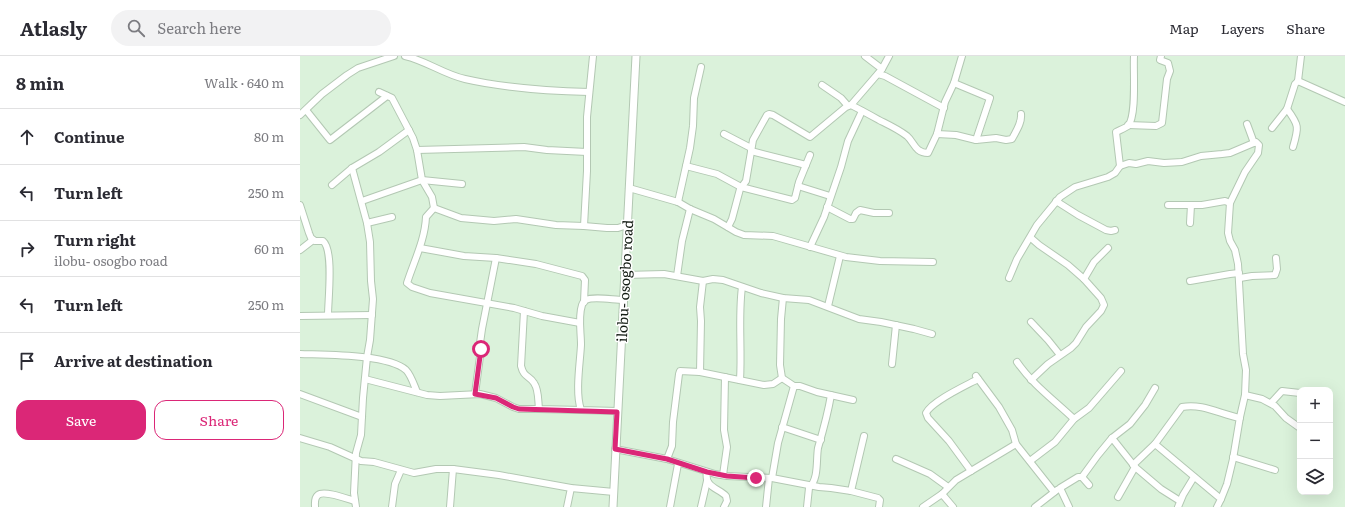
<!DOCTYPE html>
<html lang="en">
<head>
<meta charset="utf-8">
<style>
	body { margin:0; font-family:Literata,serif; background:#f2f2f3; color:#2b2b33 }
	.controls { position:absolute; right:12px; bottom:12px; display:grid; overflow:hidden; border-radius:8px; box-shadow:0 4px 16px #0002 }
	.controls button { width:36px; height:36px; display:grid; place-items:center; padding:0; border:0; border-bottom:1px solid #e1e1e2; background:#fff; color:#2b2b33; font:20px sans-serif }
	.stop { position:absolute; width:12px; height:12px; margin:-9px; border:3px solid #db2777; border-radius:50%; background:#fff }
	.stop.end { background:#db2777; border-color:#fff; box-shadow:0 1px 4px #0008 }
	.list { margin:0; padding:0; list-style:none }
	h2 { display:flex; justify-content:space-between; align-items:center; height:52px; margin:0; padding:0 16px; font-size:17px }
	h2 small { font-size:13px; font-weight:400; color:#7c7c81 }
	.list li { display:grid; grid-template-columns:26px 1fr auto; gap:12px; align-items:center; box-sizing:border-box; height:56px; padding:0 16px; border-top:1px solid #e1e1e2 }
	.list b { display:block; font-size:15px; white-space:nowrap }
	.list p { margin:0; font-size:13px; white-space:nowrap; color:#7c7c81 }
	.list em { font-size:13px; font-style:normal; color:#7c7c81 }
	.actions { display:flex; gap:8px; padding:12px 16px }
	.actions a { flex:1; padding:9px 0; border:1px solid #db2777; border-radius:12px; text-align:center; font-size:14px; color:#db2777 }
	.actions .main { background:#db2777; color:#fff }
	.icon { flex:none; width:22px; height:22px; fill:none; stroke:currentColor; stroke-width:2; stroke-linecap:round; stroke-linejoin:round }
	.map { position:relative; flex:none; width:1045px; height:451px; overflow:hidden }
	header { display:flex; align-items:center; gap:24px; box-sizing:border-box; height:56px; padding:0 20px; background:#fff; border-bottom:1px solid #e1e1e2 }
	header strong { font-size:19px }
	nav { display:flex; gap:22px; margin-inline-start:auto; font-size:14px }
	.search { width:280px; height:36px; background:#f2f2f3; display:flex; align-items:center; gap:10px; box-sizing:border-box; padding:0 14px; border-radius:22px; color:#7c7c81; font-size:15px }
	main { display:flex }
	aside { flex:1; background:#fff }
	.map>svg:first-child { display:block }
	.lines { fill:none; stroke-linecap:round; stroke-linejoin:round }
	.minor-casing { stroke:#b3c8b3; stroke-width:8 }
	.major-casing { stroke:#b3c8b3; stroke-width:9 }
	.minor { stroke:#fff; stroke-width:6 }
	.major { stroke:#fff; stroke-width:7 }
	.route { stroke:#db2777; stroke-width:5 }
	.labels { text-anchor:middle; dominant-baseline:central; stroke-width:3; stroke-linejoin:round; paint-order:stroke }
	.street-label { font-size:14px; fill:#151d15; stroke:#fff }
</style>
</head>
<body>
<header>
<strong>Atlasly</strong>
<div class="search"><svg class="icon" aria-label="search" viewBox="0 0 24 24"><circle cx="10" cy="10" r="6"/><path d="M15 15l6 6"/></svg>Search here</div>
<nav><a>Map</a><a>Layers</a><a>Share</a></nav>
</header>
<main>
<aside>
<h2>8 min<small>Walk · 640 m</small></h2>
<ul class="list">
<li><svg class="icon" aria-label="ahead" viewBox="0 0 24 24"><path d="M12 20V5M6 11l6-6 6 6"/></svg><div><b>Continue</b></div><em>80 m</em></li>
<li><svg class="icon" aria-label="left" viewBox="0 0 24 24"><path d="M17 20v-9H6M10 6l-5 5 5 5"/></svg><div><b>Turn left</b></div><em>250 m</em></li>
<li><svg class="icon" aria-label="right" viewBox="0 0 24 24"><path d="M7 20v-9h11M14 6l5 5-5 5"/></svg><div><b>Turn right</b><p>ilobu- osogbo road</p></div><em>60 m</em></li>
<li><svg class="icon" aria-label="left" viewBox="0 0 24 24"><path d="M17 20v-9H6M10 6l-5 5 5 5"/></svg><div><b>Turn left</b></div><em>250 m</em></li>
<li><svg class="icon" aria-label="arrive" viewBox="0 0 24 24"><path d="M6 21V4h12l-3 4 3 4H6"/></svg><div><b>Arrive at destination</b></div></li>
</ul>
<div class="actions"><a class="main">Save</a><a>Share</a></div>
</aside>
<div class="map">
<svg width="1045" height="451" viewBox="0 0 1045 451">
	<rect width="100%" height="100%" fill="#dbf2db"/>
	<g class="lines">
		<g class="minor-casing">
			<g id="minor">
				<path d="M105,0C127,5 143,18 165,23C205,32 247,35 289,36"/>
				<path d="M565,0L582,13"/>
				<path d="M589,0L582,13L551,49C561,54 570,59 579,64C589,69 598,73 607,80C614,86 615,97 628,97L637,78L645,46L654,27L662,0"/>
				<path d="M578,18L585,20L644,52"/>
				<path d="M998,25L1045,46"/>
				<path d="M654,27L690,42L676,84"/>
				<path d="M522,29L541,42L548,50"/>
				<path d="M79,36L92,42L113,82L117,94L122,124L132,141L134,152L126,161C125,184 114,205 107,227L112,231L130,237L214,252L242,260L280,267"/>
				<path d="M987,53C999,69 999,71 993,91"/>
				<path d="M6,54L30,84L87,40"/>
				<path d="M0,59L22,38L47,19L58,12L94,0"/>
				<path d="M947,68L954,87"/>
				<path d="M828,69L856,70L862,67L867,23L870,15L868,7L860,4L861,0"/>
				<path d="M972,72L987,53L995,28L998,25L1001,0"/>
				<path d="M424,78L451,92"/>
				<path d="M637,78L656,79L676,84L696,82L706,84L712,83C716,75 722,67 721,58"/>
				<path d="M117,94L224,91L247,94L287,96"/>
				<path d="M451,95L506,109"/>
				<path d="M386,110L417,118L441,131L492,144L495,142L499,126L510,99"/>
				<path d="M820,110L829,107L836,108L848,105L864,107L882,106L901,100L922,98L930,97L956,86L959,89L958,97L945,116L930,147L928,177L930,185L935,194L938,208L943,298L946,314L945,339L940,361L933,403L927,428L921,443"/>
				<path d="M52,112L67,167L70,186L71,225L73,243L70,284L67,301L63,342L61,379L56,397L54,437L56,451"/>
				<path d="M32,129L52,112L79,96L109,74"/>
				<path d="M498,130L530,140"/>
				<path d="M329,132L378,146L390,153L414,163L436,176L444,179L473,180L546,201L580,205L633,206"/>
				<path d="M62,145L122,124L162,128"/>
				<path d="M756,145L778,159L806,174L811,175L815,174"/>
				<path d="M378,146L390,92L393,70L394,42L401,11"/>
				<path d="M0,149L9,177L11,182L15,185H23C34,194 28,244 28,259"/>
				<path d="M868,149H902L925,145L930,147"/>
				<path d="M527,151L550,163H553L556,157L560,154L574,157H589"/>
				<path d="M134,152L161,162L194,165L216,163L256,169L284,170L307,172H318L327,169"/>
				<path d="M67,167L92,161"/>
				<path d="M890,167L891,149"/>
				<path d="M284,170L287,115V61L293,0"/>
				<path d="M428,171L432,163L440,133L446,125L453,84L467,59L469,58L473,59L510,81L546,51L551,49"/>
				<path d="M731,182L739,189L768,209L784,223L801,242L804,249L801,255L786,271L776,287L771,292L748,308L731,324"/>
				<path d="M510,191L524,161L541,111L548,85L562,55"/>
				<path d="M120,192L164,200L196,202L236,208L282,220L285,224L284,246"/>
				<path d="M0,194L13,184"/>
				<path d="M324,219L364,218L403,225L413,223L423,224L461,237L483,242L509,244L559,263L581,266L614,273L632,278"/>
				<path d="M377,220L382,185L390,153"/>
				<path d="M709,222L717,203L737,169L760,141L775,131L808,121L815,117L820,110L816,76C820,74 825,72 828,70C837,60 833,14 834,0"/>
				<path d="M940,222L952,220L975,219L977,213L976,202"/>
				<path d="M784,223L794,206L808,192"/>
				<path d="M890,225L930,218L939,217"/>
				<path d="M483,242L481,263L480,309L482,322L494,330H500L517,336L553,344"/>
				<path d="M528,250L540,200"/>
				<path d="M224,255L221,310C224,322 229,319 234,327C239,334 238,345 239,353L281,354"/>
				<path d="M0,260L72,259"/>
				<path d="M731,266L748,284L760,299"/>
				<path d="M0,298C25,299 88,298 106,314C111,319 114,329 117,336"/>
				<path d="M717,306C732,328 754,344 774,363"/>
				<path d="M592,308L596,269"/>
				<path d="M400,316L401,265L400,251L403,225"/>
				<path d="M676,320L699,351L712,374L716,388L754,436"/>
				<path d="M65,323L127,339L140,340L180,338L196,342L213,351L219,353H239"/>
				<path d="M440,324C442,293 438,261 442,231"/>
				<path d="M0,338L62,361"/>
				<path d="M175,338L181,293L180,287L182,273L196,202"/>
				<path d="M945,339L962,343L975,350L986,362L1000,372"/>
				<path d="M971,347L982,335L1000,337"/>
				<path d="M317,355L281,354C275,336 280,308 281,289C281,276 278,261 282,249C283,246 284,245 286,244C293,240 314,244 323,244"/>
				<path d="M482,371L521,384"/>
				<path d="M0,382L30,391L61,405L74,406L114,417L136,413H153L199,419L271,432L314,436"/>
				<path d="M812,382L830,368L845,349L855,332"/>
				<path d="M855,388L882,351C902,347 920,358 940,362"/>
				<path d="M315,393L367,403L415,418L427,420L472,422L519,431L531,432L551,435L578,442L580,444L579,451"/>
				<path d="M933,401L975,414"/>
				<path d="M367,403L372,390L373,366L379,318L380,315L400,316L464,329L473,328L482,322"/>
				<path d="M596,403L630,418L648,431"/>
				<path d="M730,405L755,386L774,363L789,352L821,315"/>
				<path d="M833,409L855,388L921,443L917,451"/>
				<path d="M671,415L649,385L628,362L626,357C632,345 665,330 678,323"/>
				<path d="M407,416C404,431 418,432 426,440L427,445L424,451"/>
				<path d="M423,419L427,391L424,374L425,321"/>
				<path d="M782,421L798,399L812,382L835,411L861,433L880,445"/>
				<path d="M472,422L478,387L494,330"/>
				<path d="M551,435L564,380"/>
				<path d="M642,438L656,424L716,388"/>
				<path d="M818,441L835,411"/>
				<path d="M15,451C15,447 14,442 18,439C24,434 48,443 55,445"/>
				<path d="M92,451L95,428L101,414"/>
				<path d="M150,451L153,413"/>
				<path d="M267,451L271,432"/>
				<path d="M370,451L378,408"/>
				<path d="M401,451L407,425"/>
				<path d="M466,451L469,422"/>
				<path d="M507,451L509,432C519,423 516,404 518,392C523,375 528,357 531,339"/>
				<path d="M623,451L642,438L653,451"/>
				<path d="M735,451L757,434"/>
				<path d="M769,451L760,432L778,421H782L789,429"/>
				<path d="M878,451L883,439L894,421"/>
			</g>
		</g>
		<g class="major-casing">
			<path id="major" d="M313,451L336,0"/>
		</g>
		<use href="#minor" class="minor"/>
		<use href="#major" class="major"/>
	</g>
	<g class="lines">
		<path class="route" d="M181,293L175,338L196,342L213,351L219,353L317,356L315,393L367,403L407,416L427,420L456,422"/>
	</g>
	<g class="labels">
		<g class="street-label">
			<text transform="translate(324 225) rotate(-87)">ilobu- osogbo road</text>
		</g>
	</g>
</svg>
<div class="controls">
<button>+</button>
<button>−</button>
<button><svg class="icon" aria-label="layers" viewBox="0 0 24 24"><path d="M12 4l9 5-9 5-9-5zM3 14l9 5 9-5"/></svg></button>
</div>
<div class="stop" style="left:181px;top:293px"></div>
<div class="stop end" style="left:456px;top:422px"></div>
</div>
</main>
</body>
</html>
